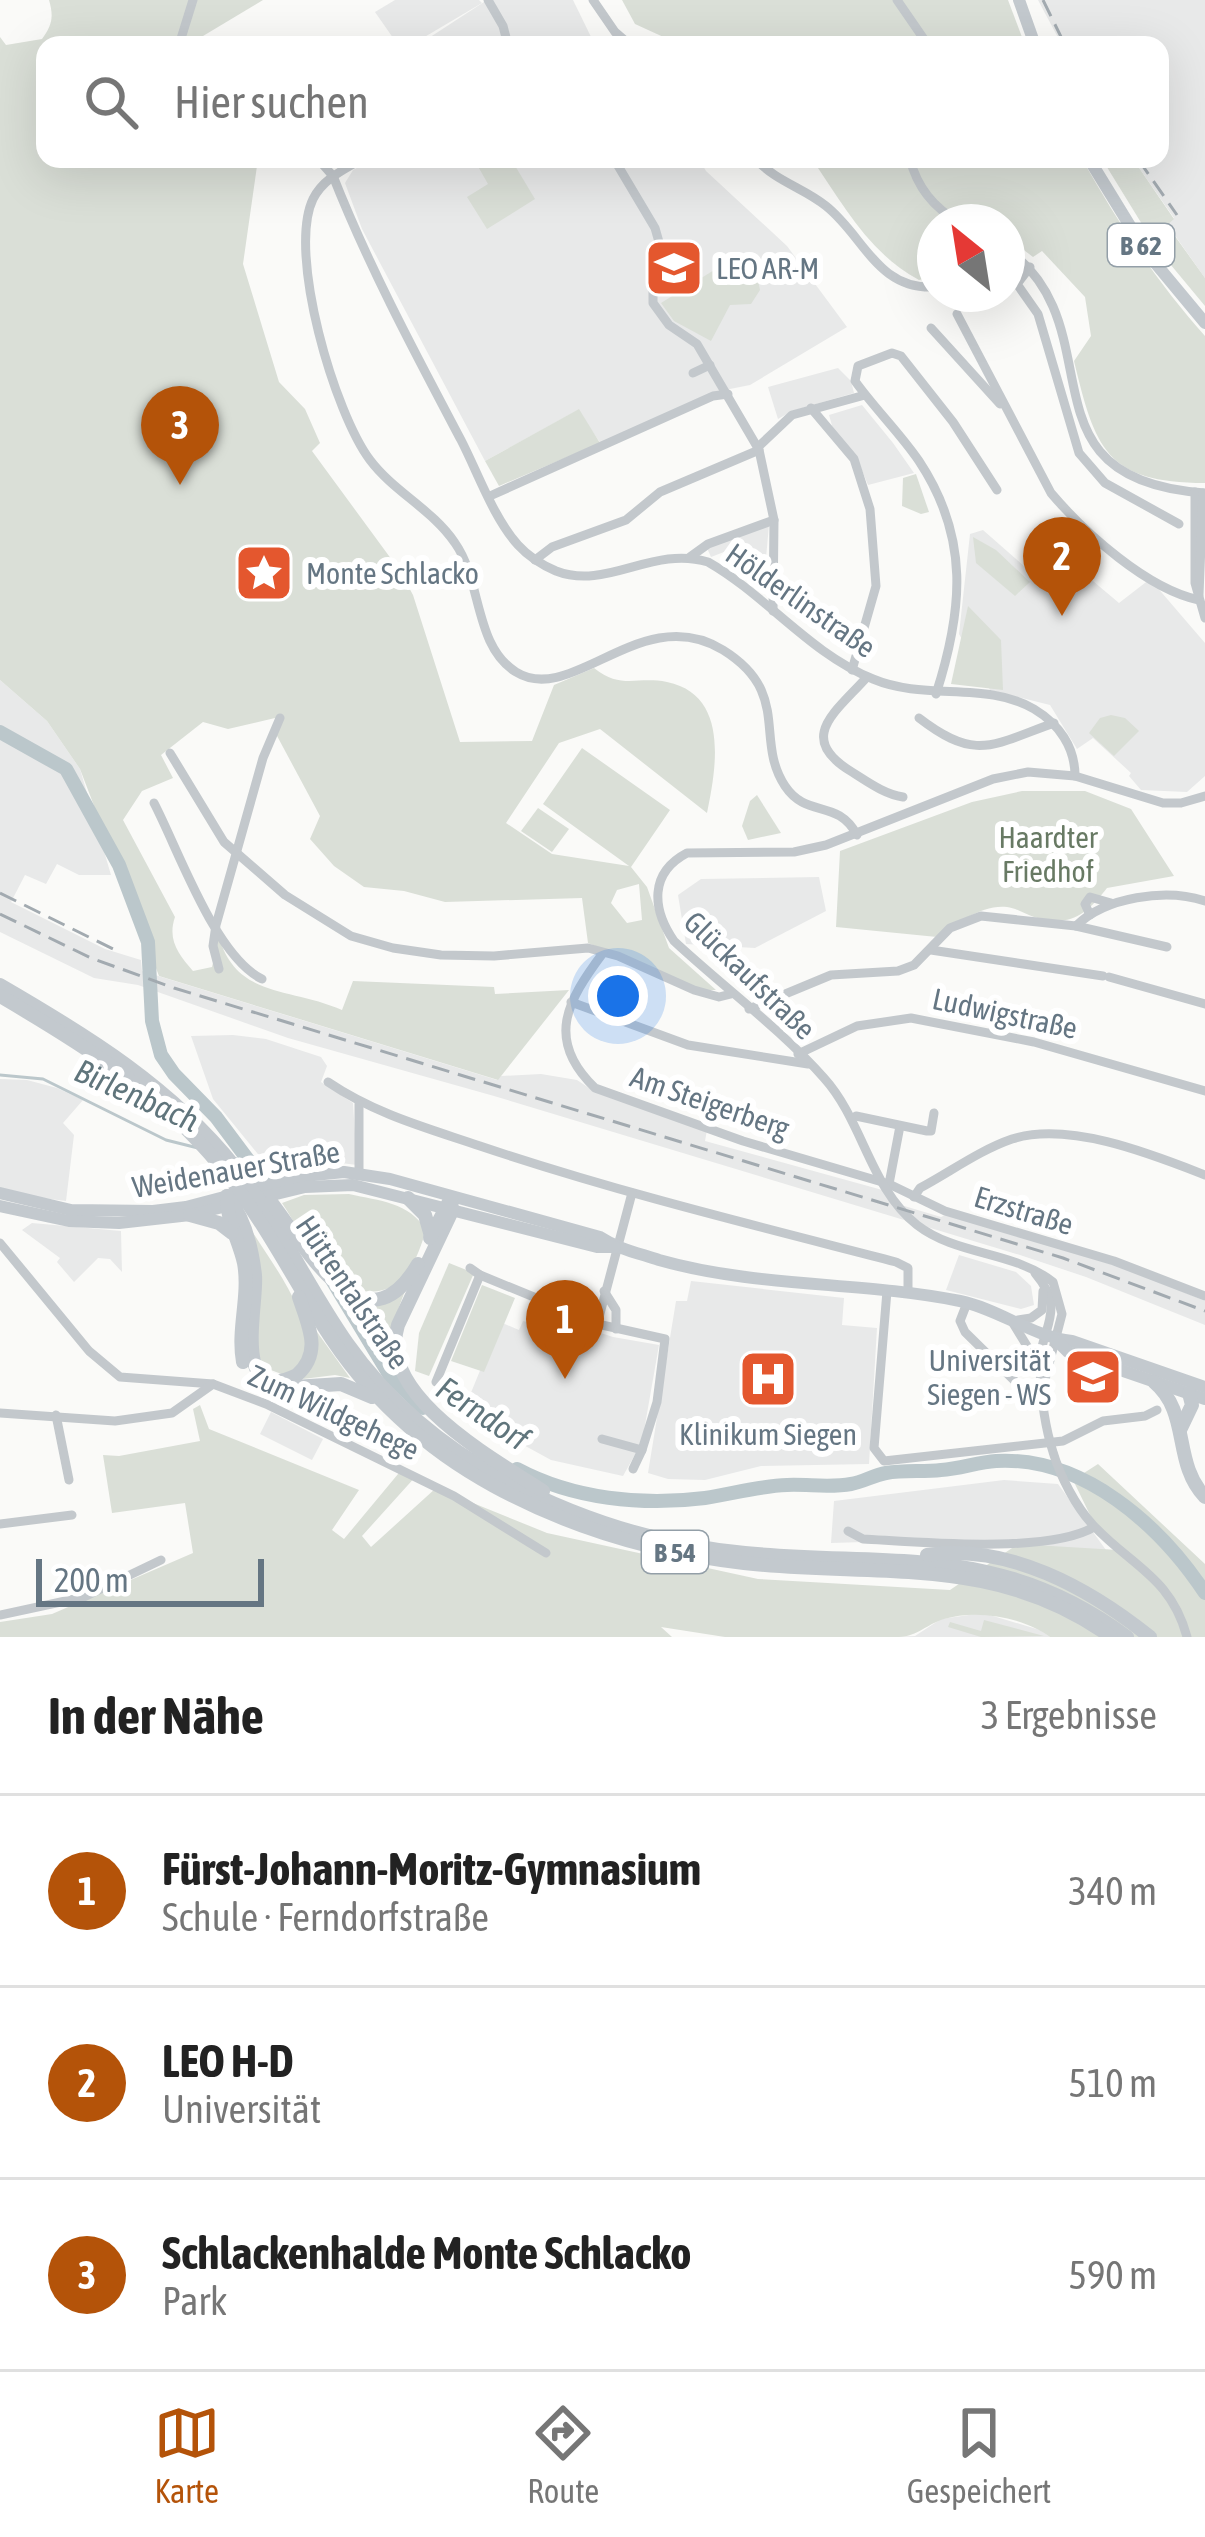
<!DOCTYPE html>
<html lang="de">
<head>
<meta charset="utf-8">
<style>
	body { margin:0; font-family:"Asap Condensed",sans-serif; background:#f2f2f2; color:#222 }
	.compass { position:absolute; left:917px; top:204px; width:108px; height:108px; border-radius:50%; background:#fff; box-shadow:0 12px 48px #0002; rotate:330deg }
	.scale { position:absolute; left:36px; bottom:30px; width:228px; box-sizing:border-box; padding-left:12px; border:6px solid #657683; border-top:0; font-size:33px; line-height:42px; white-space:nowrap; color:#657683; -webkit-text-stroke:9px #fff; paint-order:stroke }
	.you { position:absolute; left:618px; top:996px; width:42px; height:42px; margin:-30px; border:9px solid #fff; border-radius:50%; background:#1a73e8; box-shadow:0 0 0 18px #1a73e833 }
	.badge { display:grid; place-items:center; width:78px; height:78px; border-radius:50%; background:#b45309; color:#fff; font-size:39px; font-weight:700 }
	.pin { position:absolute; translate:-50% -99px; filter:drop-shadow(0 3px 6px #0008) }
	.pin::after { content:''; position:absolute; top:63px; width:42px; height:36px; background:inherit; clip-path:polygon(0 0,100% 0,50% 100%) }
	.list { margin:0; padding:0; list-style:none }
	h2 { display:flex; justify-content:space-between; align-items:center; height:156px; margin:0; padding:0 48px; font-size:51px }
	h2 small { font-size:39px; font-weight:400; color:#767676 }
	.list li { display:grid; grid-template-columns:78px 1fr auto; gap:36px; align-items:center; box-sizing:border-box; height:192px; padding:0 48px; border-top:3px solid #e0e0e0 }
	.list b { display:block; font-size:45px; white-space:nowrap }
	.list p { margin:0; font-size:39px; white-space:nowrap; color:#767676 }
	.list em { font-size:39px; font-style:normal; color:#767676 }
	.icon { flex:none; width:66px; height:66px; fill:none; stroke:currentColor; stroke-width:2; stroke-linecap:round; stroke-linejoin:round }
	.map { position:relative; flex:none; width:1205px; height:1637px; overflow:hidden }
	.search { position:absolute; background:#fff; box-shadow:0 12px 48px #0002; left:36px; right:36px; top:36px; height:132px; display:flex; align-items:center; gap:30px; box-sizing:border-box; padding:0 42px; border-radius:24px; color:#767676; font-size:45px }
	.sheet { height:732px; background:#fff }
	nav { display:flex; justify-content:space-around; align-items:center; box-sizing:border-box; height:168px; border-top:3px solid #e0e0e0; background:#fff; font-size:33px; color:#767676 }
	nav a { display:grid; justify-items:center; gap:6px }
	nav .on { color:#b45309 }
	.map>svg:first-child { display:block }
	.built { fill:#e8e9e9 }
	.green { fill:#dadfd7; fill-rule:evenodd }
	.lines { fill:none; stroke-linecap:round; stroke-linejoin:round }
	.stream { stroke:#bbc7cb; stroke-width:3 }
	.river { stroke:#bbc7cb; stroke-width:14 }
	.minor { stroke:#c3c8cc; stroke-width:9 }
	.major { stroke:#c3c9ce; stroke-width:12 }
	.highway { stroke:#c3c9ce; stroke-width:14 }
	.rail { stroke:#a2aab0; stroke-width:3; stroke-dasharray:18 9; stroke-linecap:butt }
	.labels { text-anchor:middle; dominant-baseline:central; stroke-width:12; stroke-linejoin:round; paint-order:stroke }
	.shield { fill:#fff; stroke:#939fa8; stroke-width:3 }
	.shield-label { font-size:27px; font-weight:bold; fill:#657683 }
	.poi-label { font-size:30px; fill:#657683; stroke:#fff; text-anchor:start }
	.street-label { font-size:30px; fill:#657683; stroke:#fff }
	.park-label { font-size:30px; fill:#687a64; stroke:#fff }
	.water-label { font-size:33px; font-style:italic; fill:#60757c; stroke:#fff }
</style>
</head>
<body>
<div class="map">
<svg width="1205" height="1637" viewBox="0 0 1205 1637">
	<rect width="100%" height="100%" fill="#fafaf8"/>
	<g class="built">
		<path d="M395,0H479L482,3L411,45H398L375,12Z"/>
		<path d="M487,0H573L595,45H418Z"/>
		<path d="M1038,0H1205V278L1167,224L1174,218L1133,159H1160V45H1062Z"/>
		<path d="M374,159H699L706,171L787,246L847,327L750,385L720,391L601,444L578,410L485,461L362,229L345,183L353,170Z"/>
		<path d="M838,368L851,381L854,393L792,411L778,419L768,387Z"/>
		<path d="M862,405L893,443L914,473L868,485L861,468L833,429L829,415Z"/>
		<path d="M769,525L766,558L735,568L724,552L711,557L707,548Z"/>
		<path d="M983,530L1041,581L1068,560L1119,603L1150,579L1205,643V776L1187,792L1141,790L1129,776L1131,773L1093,738L1077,749L1050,705L990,690L959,634L970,534Z"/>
		<path d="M0,680L47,721L80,769L111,875H79L57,864L46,884L25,875L11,902L105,949L141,960L142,971L497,1080L501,1076L541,1074L577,1080L595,1092L707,1130L705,1141L886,1191L891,1202L941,1217L947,1214L1133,1271L1205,1301V1325L1086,1277L1020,1255L494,1096L288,1038L138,985L94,978L0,932Z"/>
		<path d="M819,877L826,911L755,948L686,944L678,895L701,879Z"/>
		<path d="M233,1035L266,1039L321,1057L327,1066L321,1082L353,1103L357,1165L341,1163L275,1175L213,1099L191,1036Z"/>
		<path d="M0,1079L27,1080L57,1088L83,1100L63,1123L74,1135L66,1201L26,1196L0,1188Z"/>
		<path d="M32,1223L121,1231L122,1272L110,1259L98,1258L74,1282L57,1262L60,1258L22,1230Z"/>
		<path d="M959,1255L1016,1272L1031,1286L1034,1305L1021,1309L946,1290Z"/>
		<path d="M691,1281L844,1298L842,1325L877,1328L869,1464L761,1466L705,1480L668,1479L648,1473L676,1301H687Z"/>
		<path d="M536,1312L613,1337L659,1345L642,1442L623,1476L551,1460L463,1412L500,1322L519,1330L523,1321L531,1323Z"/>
		<path d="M271,1412L323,1439L312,1460L260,1434Z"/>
		<path d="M1004,1480L1058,1484L1106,1550L898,1541L831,1543L834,1501Z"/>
		<path d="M983,1613L1040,1630L1050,1637H893L915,1636L941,1619Z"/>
	</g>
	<g class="green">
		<path d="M49,0H263L203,36L207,45H45V159H258L243,264L279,382L305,409L320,443L312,451L400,571L413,595L460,742L532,741L554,685L594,668C622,690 636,676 667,682C730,695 716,769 707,813L600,729L559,743L506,823L552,854L629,866L543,804L582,748L670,810L631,867L647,887L669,948L716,990H701L588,943L582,898L445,902L404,891L364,887L334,866L310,839L320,816L276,734L275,718L228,729L203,722L161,755L173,778L142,791L123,820L175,917C167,940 179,955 193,971L212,967L219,937C237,999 291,987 342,1010L353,981L494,987L495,994L569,990L498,1080L159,976L80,769L47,721L0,680V37L6,45L42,39C52,25 54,17 49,0ZM639,884L642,920L627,923L611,903L617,890Z"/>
		<path d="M622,0H1008L1025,45H681L635,24Z"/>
		<path d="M483,159H511L535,199L487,229L467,197L488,184L476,163Z"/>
		<path d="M812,159H1082C1118,223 1156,281 1205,336V483C1106,483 1095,448 1074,361L1091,336L1085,297L1042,251L1033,257L1007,237V222H935V276L919,280C869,253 844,206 812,159Z"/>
		<path d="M1102,159H1133L1174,219L1167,225L1205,278V306L1156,247Z"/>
		<path d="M719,267L736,269L758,280L760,290L751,304L730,305L711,341L674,321L661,303Z"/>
		<path d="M579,409L600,443L499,486L485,461Z"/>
		<path d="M916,474L929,512L921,514L902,506L903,478Z"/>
		<path d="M973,537L996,550L1030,582L1015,596L976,563Z"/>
		<path d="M968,606L1001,640L1003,690L951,684Z"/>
		<path d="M1111,715L1125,718L1139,731L1114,756L1089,733L1100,718Z"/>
		<path d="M1022,791H1085L1131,809L1174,876L1107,888C1086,915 1069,928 1034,917C1025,914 1016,908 1007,907C983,904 955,924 937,937L836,927L840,851L972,802Z"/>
		<path d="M757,795L781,833L748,840L742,826L750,801Z"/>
		<path d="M538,808L569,829L552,852L521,831Z"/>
		<path d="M349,1194C380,1201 409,1202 426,1230C419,1253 409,1283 383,1290C334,1303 304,1236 282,1203L304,1195Z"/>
		<path d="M252,1231C271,1262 306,1306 306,1344C306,1353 300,1362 296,1370L284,1375L263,1367L255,1343L261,1281Z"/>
		<path d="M449,1263L474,1273L429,1376L415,1371L419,1333Z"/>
		<path d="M482,1285L515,1298L484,1372L451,1361Z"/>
		<path d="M406,1288L388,1337V1368L349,1301L372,1304Z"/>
		<path d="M317,1332L350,1378L335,1375L303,1379L317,1355Z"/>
		<path d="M200,1405L209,1429L359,1490L332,1530L344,1539L403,1468L417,1475L362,1536L371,1547L436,1488L547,1533L758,1579L950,1590L1018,1544L1118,1550L1093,1521L1073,1480L1098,1464L1205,1564V1637H1050C1023,1617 977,1609 944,1619C927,1624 918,1636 899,1637H725L661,1627L672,1637H0V1622L52,1614L193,1553L185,1503L112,1513L103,1455L119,1456L200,1441L193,1409Z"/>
		<path d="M984,1620L1044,1636L981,1637L948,1627L950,1622L981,1631Z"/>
	</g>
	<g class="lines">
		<g class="stream">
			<path d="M0,1075L43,1079L166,1140L198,1148"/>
			<path d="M236,1159L253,1166"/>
		</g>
		<g class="river">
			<path d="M0,732L66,769L119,865L148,942L152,1021L161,1055L174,1074L216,1117L272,1192"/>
			<path d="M332,1280L390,1376L423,1408"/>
			<path d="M517,1469C573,1499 642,1506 705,1498C732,1494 759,1486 787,1485C808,1484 830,1488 851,1484C863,1482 874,1475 886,1473C904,1470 923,1472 941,1470C960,1469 978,1462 996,1461C1083,1456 1160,1525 1205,1593"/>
		</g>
		<g class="minor">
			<path d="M488,0L503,26L508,45"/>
			<path d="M593,0L615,32L630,45"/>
			<path d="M897,0L928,45"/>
			<path d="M179,45L193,0"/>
			<path d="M318,159L333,176C369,267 415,353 461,440C478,473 493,517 518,545C528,556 542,565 556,571C607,591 652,545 708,562C766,595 809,653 873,679C925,701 987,681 1034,709C1059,724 1075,747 1075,776"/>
			<path d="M362,159C343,170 323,179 313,199C287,253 335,414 370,460C394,492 433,510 455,543C482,581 474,646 516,672C572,707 642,600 723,650C792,693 754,739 785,786C807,819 837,798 857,835"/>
			<path d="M614,159L655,228L661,249L653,284V303L669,325L697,344L759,450L774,520L773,611"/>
			<path d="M756,159C775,181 804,188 826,206C864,236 877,290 935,287"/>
			<path d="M910,159C917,187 934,208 959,222"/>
			<path d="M1007,249C1118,329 1013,480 1205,493"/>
			<path d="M1030,267L1017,284L1038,314L1079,453L1105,483L1179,524"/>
			<path d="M957,314L1051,493C1085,533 1147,589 1199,600"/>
			<path d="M931,328L1000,404"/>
			<path d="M693,373L710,365"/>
			<path d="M811,408L854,459L870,509L876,586L852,670"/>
			<path d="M758,447L792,415L865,395"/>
			<path d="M1195,492V583L1205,618"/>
			<path d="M490,496L713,396L728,394"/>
			<path d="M690,557L708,544L774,520"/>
			<path d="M535,560L552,547L626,520L660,492L759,450"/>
			<path d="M1199,595L1203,493"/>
			<path d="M867,677C836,712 795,738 852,772C868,782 884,794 903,797"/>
			<path d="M936,694C963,610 970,538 919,461C900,433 875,409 855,381L858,366L892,353L901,356L953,422L997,490"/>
			<path d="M919,718C976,762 992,745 1054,723"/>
			<path d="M170,753L224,842L285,895L351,936L393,948L441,955L494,956L588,948L618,956L694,990L719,997L731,994"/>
			<path d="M154,803C179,851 215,956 262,979"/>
			<path d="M1090,915L1085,904L1090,897L1111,903"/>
			<path d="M1076,926L1167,947"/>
			<path d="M931,950L1103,976"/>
			<path d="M603,953C567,1001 545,1040 595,1088L743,1141L889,1184L945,1211L1114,1261L1205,1296"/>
			<path d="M219,969L213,946L216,925L263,758L280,718"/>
			<path d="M1109,977L1205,1004"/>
			<path d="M571,1002L688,1045L808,1064"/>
			<path d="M749,1009L831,975L898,971L914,965L950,928L981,916L1076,926C1105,897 1166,888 1205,901"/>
			<path d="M798,1054L857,1026L911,1018L1034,1042L1205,1091"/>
			<path d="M328,1082C375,1114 427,1128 480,1146C617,1192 757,1226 896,1262L908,1268V1293"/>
			<path d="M856,1116L927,1131H931L934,1113"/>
			<path d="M359,1173V1104"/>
			<path d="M889,1184L900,1126"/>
			<path d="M914,1197L920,1188C950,1172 980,1150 1012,1139C1069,1121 1151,1154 1205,1175"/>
			<path d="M0,1243L89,1351L120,1377L213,1384L266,1404L454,1496L546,1553"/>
			<path d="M470,1268L480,1275L602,1325L665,1339L657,1402L642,1450L602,1439"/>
			<path d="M1035,1273C1069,1313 1038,1328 1040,1369C1041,1395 1045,1427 1053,1452C1060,1476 1076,1507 1093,1525C1131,1566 1171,1577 1187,1637"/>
			<path d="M604,1291L616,1310V1329"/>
			<path d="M887,1291L874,1448L884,1461L1063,1441L1103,1421L1145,1416L1157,1410"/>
			<path d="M967,1303L960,1321L965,1332L1030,1396L1044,1399"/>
			<path d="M1011,1320L1040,1367"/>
			<path d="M1018,1320L1031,1318L1042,1310L1043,1291"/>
			<path d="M598,1321L632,1193"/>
			<path d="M436,1382L480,1275"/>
			<path d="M1043,1387L1062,1314L1053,1282C1014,1251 957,1256 917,1225C870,1188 863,1121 824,1078C782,1030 721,985 674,941C652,909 649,873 687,853L794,852L826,845L993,779L1028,772L1075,776L1163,803H1181L1205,796"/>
			<path d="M0,1413L115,1421L172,1413L213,1384"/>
			<path d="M56,1415L69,1480"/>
			<path d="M633,1469L642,1450"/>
			<path d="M0,1524L72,1515"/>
			<path d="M848,1531L863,1539C919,1542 1048,1554 1094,1527"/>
			<path d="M0,1615L84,1597L161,1560"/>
		</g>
		<g class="major">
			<path d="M1019,0L1035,45"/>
			<path d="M1089,159L1146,252L1205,323"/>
			<path d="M0,1193L71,1210L153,1211L186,1207L304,1176L344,1172L390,1179L600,1237C618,1249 638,1253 659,1260C758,1288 860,1281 960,1301C999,1309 1033,1337 1072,1341L1205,1387"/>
			<path d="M0,1206L69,1221L119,1223L190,1215L305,1187L353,1185L597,1247H615"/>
			<path d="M1056,1340L1068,1352L1205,1399"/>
		</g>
		<g class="highway">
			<path d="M0,985C88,1036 171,1087 235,1167C279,1222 307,1286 347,1343C387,1400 442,1447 503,1479C578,1519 661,1545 745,1553C891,1567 999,1542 1127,1637"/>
			<path d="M0,996C82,1044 160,1092 221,1167C261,1216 290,1273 324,1327C366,1394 425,1449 494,1486C571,1528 657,1553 744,1563C875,1578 996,1553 1111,1637"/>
			<path d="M227,1196C244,1217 252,1249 255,1275C258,1304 230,1408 297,1375C323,1352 308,1325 299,1297"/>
			<path d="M227,1196C226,1220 239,1240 244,1263C250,1296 237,1329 243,1362"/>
			<path d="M408,1198L425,1215L431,1236"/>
			<path d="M451,1198L452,1211L398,1325C376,1395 494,1459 543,1491"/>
			<path d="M271,1202C304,1244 364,1357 418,1264"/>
			<path d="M190,1215L219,1223L232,1233"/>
			<path d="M430,1238L451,1198"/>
			<path d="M1154,1382C1191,1413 1172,1462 1205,1497"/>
			<path d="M278,1388L341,1384L372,1397"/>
			<path d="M1181,1428L1192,1405L1189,1393"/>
			<path d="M927,1555C1008,1543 1089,1588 1150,1637"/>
		</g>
		<g class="rail">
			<path d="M1043,0L1065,45"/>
			<path d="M1138,159L1177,215"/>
			<path d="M0,893L117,951"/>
			<path d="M0,914L91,958L174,988L1063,1258L1205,1311"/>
		</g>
	</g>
	<defs>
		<g id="university-square" transform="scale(3)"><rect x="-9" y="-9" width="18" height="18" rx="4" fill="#e4572e" stroke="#fff"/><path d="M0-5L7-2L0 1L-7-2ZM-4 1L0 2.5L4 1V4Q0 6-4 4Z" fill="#fff"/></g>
		<g id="sight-square" transform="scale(3)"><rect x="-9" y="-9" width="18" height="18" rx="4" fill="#e4572e" stroke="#fff"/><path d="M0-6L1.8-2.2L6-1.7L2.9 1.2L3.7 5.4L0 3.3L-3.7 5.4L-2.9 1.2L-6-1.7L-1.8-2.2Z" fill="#fff"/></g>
		<g id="hospital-square" transform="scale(3)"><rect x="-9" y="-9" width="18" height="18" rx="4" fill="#e4572e" stroke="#fff"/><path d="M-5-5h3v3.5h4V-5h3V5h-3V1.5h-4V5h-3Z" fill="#fff"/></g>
	</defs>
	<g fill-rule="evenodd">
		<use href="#university-square" x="674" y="268"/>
		<use href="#sight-square" x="264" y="573"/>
		<use href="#university-square" x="1093" y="1377"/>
		<use href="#hospital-square" x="768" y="1379"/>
	</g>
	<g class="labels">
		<g class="shield">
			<rect x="1108" y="224" width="66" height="42" rx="9"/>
			<rect x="642" y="1531" width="66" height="42" rx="9"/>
		</g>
		<g class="shield-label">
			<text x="1141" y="245">B 62</text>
			<text x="675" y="1552">B 54</text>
		</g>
		<g class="poi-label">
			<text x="716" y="268">LEO AR-M</text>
			<text x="306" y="573">Monte Schlacko</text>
			<text x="1051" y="1360" text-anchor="end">Universität<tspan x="1051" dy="34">Siegen - WS</tspan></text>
			<text x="768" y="1434" text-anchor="middle">Klinikum Siegen</text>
		</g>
		<g class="street-label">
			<text transform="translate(801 600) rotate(35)">Hölderlinstraße</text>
			<text transform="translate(750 975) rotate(44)">Glückaufstraße</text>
			<text transform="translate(1005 1013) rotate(12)">Ludwigstraße</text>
			<text transform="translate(710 1102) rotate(19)">Am Steigerberg</text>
			<text transform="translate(236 1169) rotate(-10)">Weidenauer Straße</text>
			<text transform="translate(1024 1210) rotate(17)">Erzstraße</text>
			<text transform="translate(353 1292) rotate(56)">Hüttentalstraße</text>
			<text transform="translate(334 1412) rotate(25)">Zum Wildgehege</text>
		</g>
		<g class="park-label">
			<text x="1048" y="837">Haardter<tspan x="1048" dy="34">Friedhof</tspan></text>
		</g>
		<g class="water-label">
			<text transform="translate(137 1095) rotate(24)">Birlenbach</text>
			<text transform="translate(483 1413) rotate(34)">Ferndorf</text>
		</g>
	</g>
</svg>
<svg class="compass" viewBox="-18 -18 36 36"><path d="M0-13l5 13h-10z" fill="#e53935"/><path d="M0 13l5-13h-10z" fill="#767676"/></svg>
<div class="scale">200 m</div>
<div class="you"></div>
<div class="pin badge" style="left:565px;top:1379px">1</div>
<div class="pin badge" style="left:1062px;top:616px">2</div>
<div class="pin badge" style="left:180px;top:485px">3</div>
<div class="search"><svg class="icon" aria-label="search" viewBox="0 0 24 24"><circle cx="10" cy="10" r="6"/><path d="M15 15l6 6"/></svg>Hier suchen</div>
</div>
<section class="sheet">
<h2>In der Nähe<small>3 Ergebnisse</small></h2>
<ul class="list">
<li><span class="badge">1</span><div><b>Fürst-Johann-Moritz-Gymnasium</b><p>Schule · Ferndorfstraße</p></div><em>340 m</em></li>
<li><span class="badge">2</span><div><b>LEO H-D</b><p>Universität</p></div><em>510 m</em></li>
<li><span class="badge">3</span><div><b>Schlackenhalde Monte Schlacko</b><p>Park</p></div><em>590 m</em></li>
</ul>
</section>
<nav>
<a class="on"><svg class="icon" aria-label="map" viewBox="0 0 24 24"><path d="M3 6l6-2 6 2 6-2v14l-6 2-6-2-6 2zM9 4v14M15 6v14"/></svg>Karte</a>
<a><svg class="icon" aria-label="directions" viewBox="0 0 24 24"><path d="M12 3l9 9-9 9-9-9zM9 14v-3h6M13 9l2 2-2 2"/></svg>Route</a>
<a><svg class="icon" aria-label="saved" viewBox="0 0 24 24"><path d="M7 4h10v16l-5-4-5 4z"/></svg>Gespeichert</a>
</nav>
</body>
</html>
